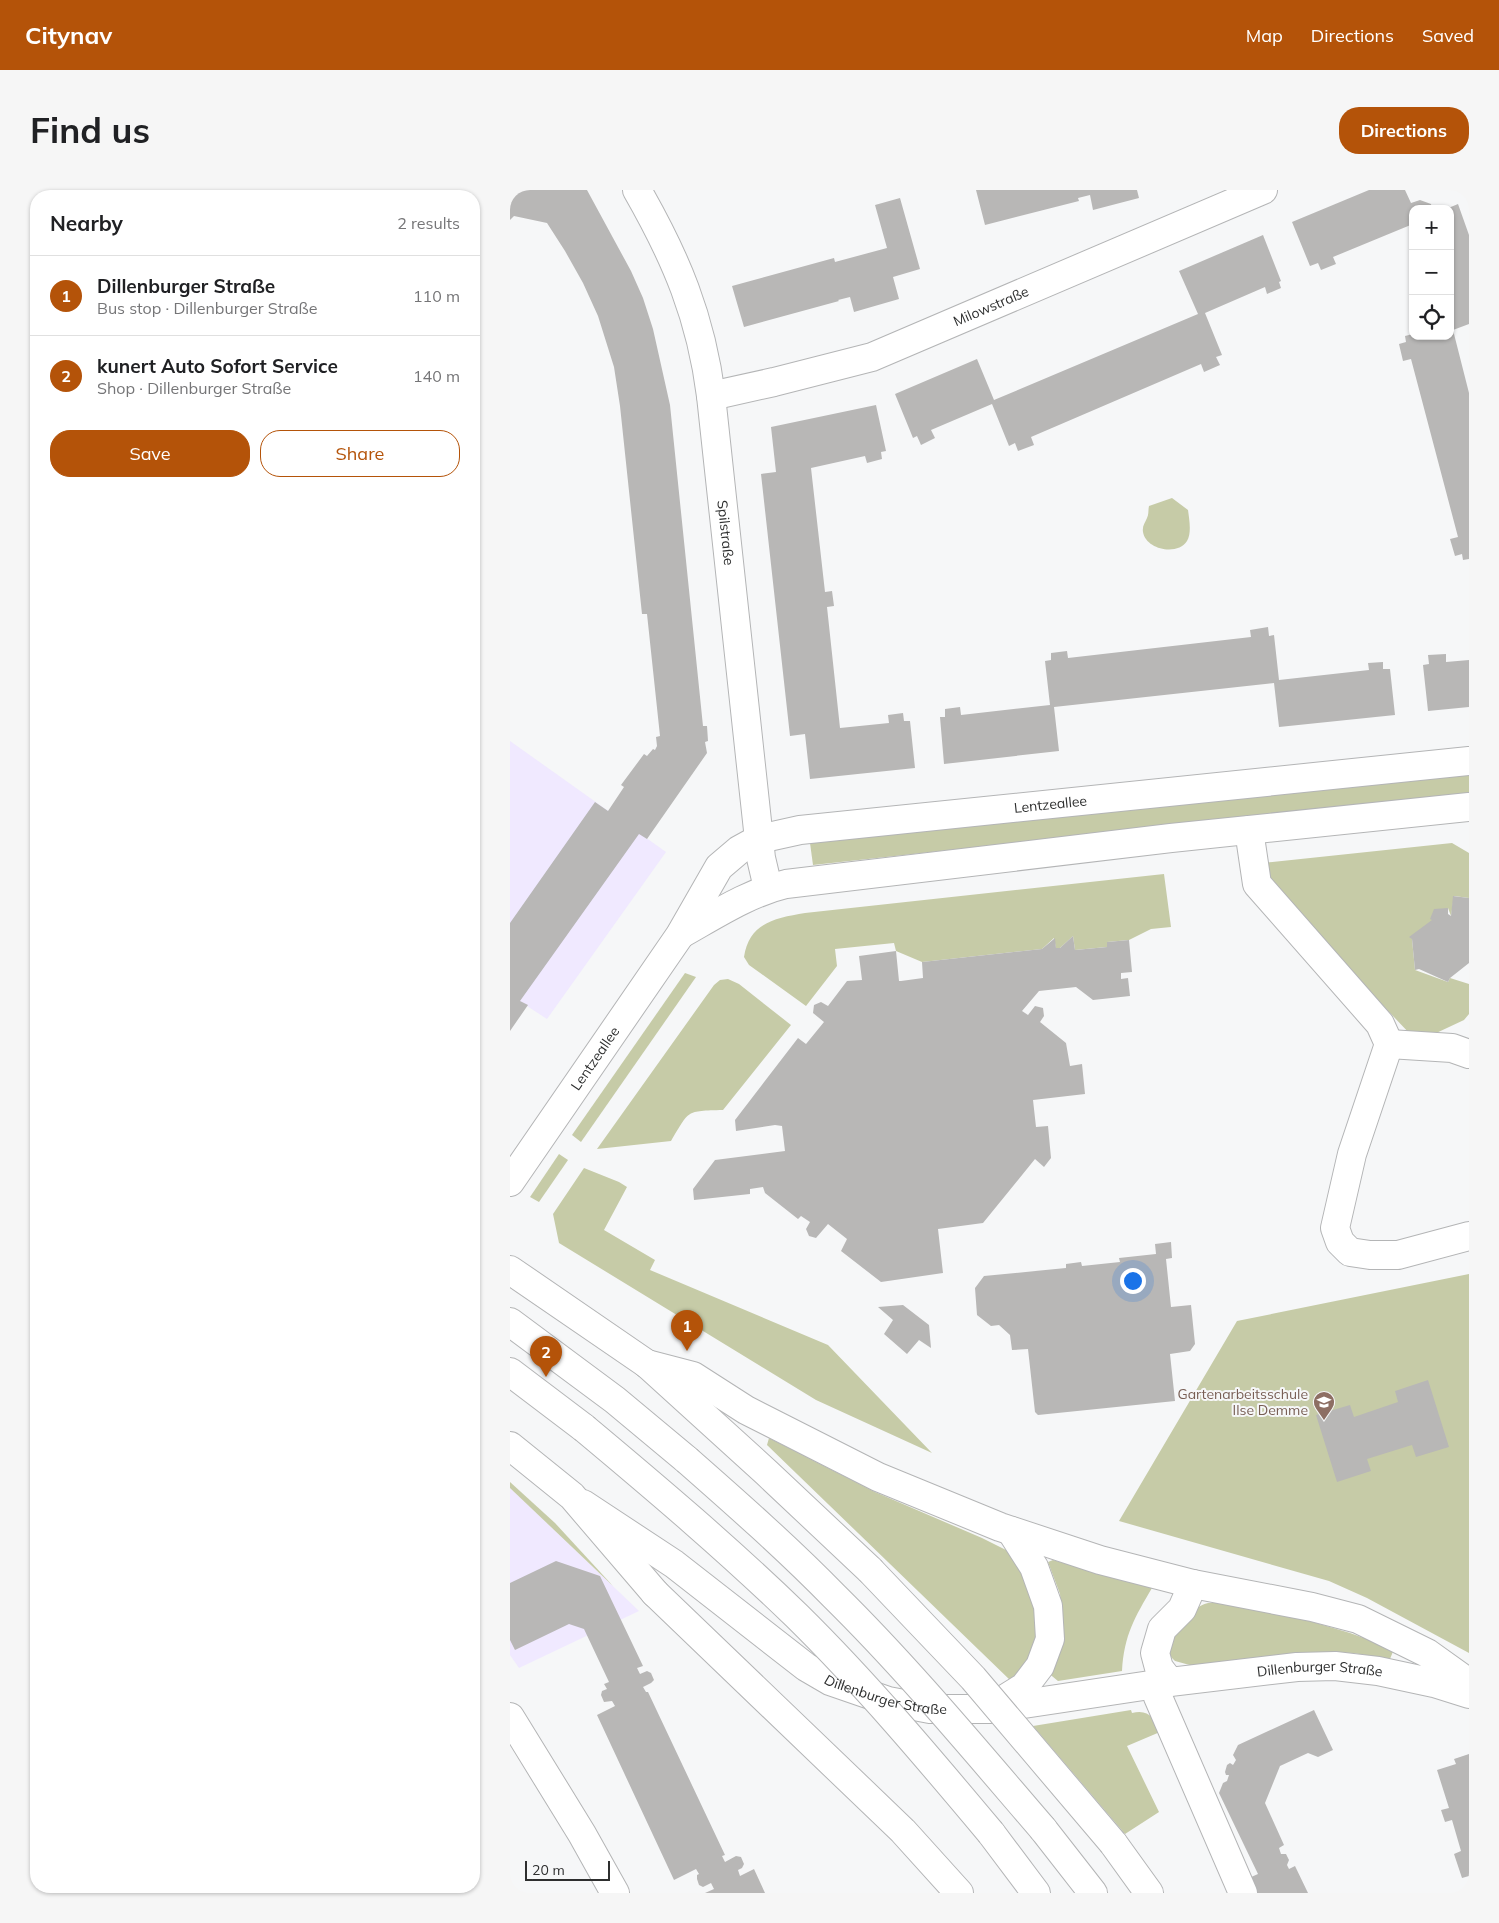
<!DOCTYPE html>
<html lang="en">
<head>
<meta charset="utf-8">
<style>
	body { margin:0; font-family:Mulish,sans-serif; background:#f6f6f6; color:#202124 }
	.controls { position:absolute; right:15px; top:15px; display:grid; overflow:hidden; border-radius:10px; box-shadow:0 1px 4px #0004 }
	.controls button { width:45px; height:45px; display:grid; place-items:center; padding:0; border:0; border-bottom:1px solid #e0e0e0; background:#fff; color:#202124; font:25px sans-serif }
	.scale { position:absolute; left:15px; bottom:12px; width:85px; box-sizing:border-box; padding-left:5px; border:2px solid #2e2f2f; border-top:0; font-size:14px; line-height:18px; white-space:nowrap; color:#2e2f2f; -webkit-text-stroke:4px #f6f7f8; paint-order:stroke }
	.you { position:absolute; left:622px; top:1090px; width:18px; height:18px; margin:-12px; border:4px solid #fff; border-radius:50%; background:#1a73e8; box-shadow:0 0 0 8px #1a73e833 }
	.badge { display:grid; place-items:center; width:32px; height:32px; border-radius:50%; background:#b45309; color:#fff; font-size:16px; font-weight:700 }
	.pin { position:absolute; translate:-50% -41px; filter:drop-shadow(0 1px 2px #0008) }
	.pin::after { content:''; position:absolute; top:26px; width:18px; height:15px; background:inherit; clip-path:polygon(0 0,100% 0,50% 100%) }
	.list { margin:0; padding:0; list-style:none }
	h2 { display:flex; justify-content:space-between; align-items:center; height:65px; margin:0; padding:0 20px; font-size:21px }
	h2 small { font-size:16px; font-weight:400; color:#757577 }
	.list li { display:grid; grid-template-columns:32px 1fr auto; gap:15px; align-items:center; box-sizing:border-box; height:80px; padding:0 20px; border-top:1px solid #e0e0e0 }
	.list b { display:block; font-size:19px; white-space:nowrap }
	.list p { margin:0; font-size:16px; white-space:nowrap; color:#757577 }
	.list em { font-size:16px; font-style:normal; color:#757577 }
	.actions { display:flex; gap:10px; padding:15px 20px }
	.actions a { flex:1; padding:11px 0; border:1px solid #b45309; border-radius:20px; text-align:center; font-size:18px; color:#b45309 }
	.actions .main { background:#b45309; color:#fff }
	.icon { flex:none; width:28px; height:28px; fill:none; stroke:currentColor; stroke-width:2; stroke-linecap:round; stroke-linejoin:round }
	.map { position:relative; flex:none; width:959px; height:1703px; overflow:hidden; border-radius:20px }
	header { display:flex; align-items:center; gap:30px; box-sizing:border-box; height:70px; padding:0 25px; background:#b45309; color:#fff }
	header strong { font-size:24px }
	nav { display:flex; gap:28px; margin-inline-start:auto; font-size:18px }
	.intro { display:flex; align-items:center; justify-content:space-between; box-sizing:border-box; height:120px; padding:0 30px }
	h1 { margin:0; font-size:35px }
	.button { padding:12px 22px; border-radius:20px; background:#b45309; color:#fff; font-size:18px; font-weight:700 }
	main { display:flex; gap:30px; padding:0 30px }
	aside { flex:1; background:#fff; border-radius:20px; box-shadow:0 1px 4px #0004 }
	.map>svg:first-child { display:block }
	.commercial { fill:#f0e9ff }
	.green { fill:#c6cba7 }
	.building { fill:#b8b7b6 }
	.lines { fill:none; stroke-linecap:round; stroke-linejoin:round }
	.minor-casing { stroke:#b4b5b6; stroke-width:30 }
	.major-casing { stroke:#b4b5b6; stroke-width:30 }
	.highway-casing { stroke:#b4b5b6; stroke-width:30 }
	.minor { stroke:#fff; stroke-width:28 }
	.major { stroke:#fff; stroke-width:28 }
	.highway { stroke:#fff; stroke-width:28 }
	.highway-bridge-casing { stroke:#b4b5b6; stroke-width:30; stroke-linecap:butt }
	.highway-bridge { stroke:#fff; stroke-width:28 }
	.labels { text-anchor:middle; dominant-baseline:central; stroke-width:4; stroke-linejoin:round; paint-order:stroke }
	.street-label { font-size:14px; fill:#2e2f2f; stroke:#f6f7f8 }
	.education-label { font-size:14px; fill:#785e54; stroke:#f6f7f8; text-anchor:end }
</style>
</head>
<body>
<header>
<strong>Citynav</strong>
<nav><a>Map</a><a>Directions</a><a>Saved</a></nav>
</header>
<div class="intro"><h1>Find us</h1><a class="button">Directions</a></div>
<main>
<aside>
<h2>Nearby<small>2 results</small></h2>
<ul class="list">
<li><span class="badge">1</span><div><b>Dillenburger Straße</b><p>Bus stop · Dillenburger Straße</p></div><em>110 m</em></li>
<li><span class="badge">2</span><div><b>kunert Auto Sofort Service</b><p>Shop · Dillenburger Straße</p></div><em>140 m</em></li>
</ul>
<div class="actions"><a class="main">Save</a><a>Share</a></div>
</aside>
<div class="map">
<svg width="959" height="1703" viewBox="0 0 959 1703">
	<rect width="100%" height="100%" fill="#f6f7f8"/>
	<g class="commercial">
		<path d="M0,551L156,662L37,829L0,805Z"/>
		<path d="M0,1298L129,1421L9,1478L0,1465Z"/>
	</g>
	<g class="green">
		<path d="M662,308L678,320C679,328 682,343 677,351C668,366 636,360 633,342C632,336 635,333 637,328C639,324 638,320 639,316Z"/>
		<path d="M959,583V603L303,675L300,653Z"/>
		<path d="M942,653L959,663V708L944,706L941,726L938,718L902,749L905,780L938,792L940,788L959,794V824L954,830L922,845H901L753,689L752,673Z"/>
		<path d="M654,684L661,737L641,739L619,750L597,752V757L565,760L563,746L550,758H546L544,748L532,759L412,772L386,761L384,753L325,759L327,776L296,816L239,775L234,767C239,733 265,728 295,723Z"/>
		<path d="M175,783L186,787L71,952L62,945Z"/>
		<path d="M218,789L229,794L281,835L213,920C175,921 180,920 161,951L87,959L204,795L210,790Z"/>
		<path d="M49,964L58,970L29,1012L20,1007Z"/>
		<path d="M74,978L109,992L117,997L94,1040L145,1070L140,1080L318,1155L422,1263L306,1210L49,1053L43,1024Z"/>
		<path d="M959,1084V1463L857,1408L819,1391L609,1331L727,1131Z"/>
		<path d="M259,1248L365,1302L472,1348L496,1360L512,1377L531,1436L521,1466L501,1491L257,1255Z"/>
		<path d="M0,1292L45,1333L103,1396L0,1298Z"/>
		<path d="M543,1370L642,1398C625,1427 614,1445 612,1481L548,1491L537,1482L552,1427L550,1404L538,1372Z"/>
		<path d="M698,1413H711L786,1427L840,1443L884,1459L880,1469L843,1463L809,1462L779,1464L687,1477L665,1471L659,1465L656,1453C668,1438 679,1418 698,1413Z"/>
		<path d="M621,1520L622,1523C639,1519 644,1528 650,1542L617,1556L649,1622L615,1644L523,1536Z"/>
	</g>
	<g class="building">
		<path d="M0,0H77L121,81L133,108L143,139L160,215L193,536H197L198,551L195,552L197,563L137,649L129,644L10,811L18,815L0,841V733L85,612L98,621L114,597L111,595L134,564L137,566L143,559L145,560L147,556L146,547L150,546L137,424H132L110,216L104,177L88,126L73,93L55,61L37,33L4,26L0,30Z"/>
		<path d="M466,0H627L629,8L583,20L580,5L568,8L569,11L475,35Z"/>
		<path d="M859,0H895L901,13L910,10L921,14L922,19H903V34L823,67L826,74L811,80L808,73L800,76L782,32Z"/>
		<path d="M390,8L410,79L383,87L389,109L344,122L340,107L328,110L329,111L234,137L222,96L324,68L325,72L377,58L365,15Z"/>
		<path d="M948,14L959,45V134L943,140L959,203V369L953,370L952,364L945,366L940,349L948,347L901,169L893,171L889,154L896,152L895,146L903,144V146H940V19H936Z"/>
		<path d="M753,45L771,91L769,92L771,98L757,104L755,97L695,123L712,165L706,167L710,175L694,182L691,174L521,247L524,255L508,261L505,253L499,256L482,214L421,240L425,248L411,255L407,246L403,248L385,204L467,169L484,210L688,124L669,81Z"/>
		<path d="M366,215L376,261L371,262L372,269L357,273L355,266L301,278L315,402L322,401L324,416L317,417L330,538L379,533L378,525L393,523L394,531H400L405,578L300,589L295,544L280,546L251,284L266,282L261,237Z"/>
		<path d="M758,437L759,446L764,445L769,490L859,480L858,473L873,472V479H880L885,525L769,537L764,493L544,517L549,561L434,574L430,527H435V519L450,517L451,525L540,515L535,471L541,470V463L557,461L558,468L741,447L740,440Z"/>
		<path d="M936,464V472L959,470V517L918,521L913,475L919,474L918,465Z"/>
		<path d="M943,706L959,708V773L940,788L938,792L909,779L905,780L902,749L899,747L922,730L920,729L924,719L938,718V724L941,726Z"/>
		<path d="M563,746L565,760L597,757V752L619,750L622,782L611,783V789L618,788L620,806L583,810L566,797L529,801L512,821L518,825L525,816L533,818L534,826L530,832L556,853L560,876L572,874L575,904L523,910L526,937L538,936L541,968L534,977L525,969L473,1033L428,1039L433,1083L371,1092L331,1061L337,1049L318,1034L306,1048L299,1046L296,1039L300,1032L291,1026L288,1029L255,1003L253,997L240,999V1004L184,1010L183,999L205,970L275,961L272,936L265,935L226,941L225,930L288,848L296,854L314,832L303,823L304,815L311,812L318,816L337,791L352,790L349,766L386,761L389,791H391L413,788L412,772L532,759L545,748L546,758H550Z"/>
		<path d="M661,1052L662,1068L656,1069L661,1117L681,1115L685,1154L680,1161L660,1164L665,1211L528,1225L525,1222L518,1159L502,1160L500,1145L489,1135L481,1136L467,1125L465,1098L474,1086L556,1078V1074L571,1072L572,1076L610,1072L609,1068L646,1064L645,1054Z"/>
		<path d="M393,1115L419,1135L421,1158L409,1150L397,1164L374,1144L383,1130L368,1117Z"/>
		<path d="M918,1190L939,1257L906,1267L902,1255L857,1269L861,1281L827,1292L806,1225L840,1215L844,1227L888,1212L885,1201Z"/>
		<path d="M46,1371L90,1386L133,1476L127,1478L130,1484L137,1481L141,1483L144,1490L141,1493L133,1497L136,1502H138L215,1665L212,1666L215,1672L226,1666L231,1667L234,1674L232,1678L228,1680L230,1686L244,1679L255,1703H195L204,1699L201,1693L193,1697L189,1695L187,1689V1685L189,1684L186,1679L164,1690L87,1525L105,1516L102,1511L94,1512L91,1505L92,1501L97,1499L94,1494L99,1492L74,1439L59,1434L5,1460L0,1450V1393Z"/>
		<path d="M804,1520L823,1560L808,1567L798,1563L770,1576L755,1613L774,1655L769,1658L771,1664H776L779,1670L777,1675L779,1679L785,1676L798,1703H744L739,1688L748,1684L709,1603L713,1593L717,1591L719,1585H716L715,1582L717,1575L720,1573L723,1575L726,1570L723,1565L728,1555Z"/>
		<path d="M959,1564V1686L952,1688L944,1664L951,1661L942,1630L935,1632L931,1620L939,1618L927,1580L946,1574L944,1569Z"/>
	</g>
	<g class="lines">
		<g class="minor-casing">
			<g id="minor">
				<path id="s1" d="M127,0C166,68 191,127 201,206L251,668L258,698"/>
				<path id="s2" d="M201,206L264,192L362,167L753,0"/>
				<path d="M739,640L747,694L870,834L879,854L842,964L825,1038L830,1052L840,1062L860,1065H888L959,1046"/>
				<path d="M171,744C205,725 238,703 276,694L661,648L959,617"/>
				<path d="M879,854L942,858L959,864"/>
				<path id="s3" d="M0,992L170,745L209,677L229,660L249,649L290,640L959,571"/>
				<path d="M137,1174L183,1186L236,1220L368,1287L490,1337L590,1370L683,1394L802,1417L848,1429L917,1463L959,1493"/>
				<path id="s4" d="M73,1314L164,1374L296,1477L320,1491L378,1511L420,1519H480L660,1492L787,1477L825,1476L868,1481L924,1493L959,1504"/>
				<path d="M660,1492L649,1478L645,1463L652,1439L672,1419L683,1394"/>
				<path d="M646,1494L648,1507L733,1703"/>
				<path d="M485,1515L514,1497L530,1476L540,1449L538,1416L524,1377L501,1341"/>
				<path d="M0,1527L72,1644L105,1703"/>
			</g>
		</g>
		<g class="major-casing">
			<g id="major">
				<path d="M0,1080L137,1174"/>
				<path d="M0,1256L62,1306L145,1403"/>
			</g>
		</g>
		<g class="highway-casing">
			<g id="highway">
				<path d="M0,1132L105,1210L177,1270"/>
				<path d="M137,1174L257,1283L360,1380"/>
				<path d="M0,1182L74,1238"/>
				<path d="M145,1403L393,1641L449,1703"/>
				<path d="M533,1639L583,1703"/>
				<path d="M481,1643L526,1703"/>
				<path d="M603,1653L639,1703"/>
			</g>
		</g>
		<use href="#minor" class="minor"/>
		<use href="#major" class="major"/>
		<use href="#highway" class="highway"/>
		<g class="highway-bridge-casing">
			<g id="highway-bridge">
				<path d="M74,1238C147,1299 219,1360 287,1426C356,1494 419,1569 481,1643"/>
				<path d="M177,1270C227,1314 277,1358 324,1406C398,1479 465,1560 533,1639"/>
				<path d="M360,1380L463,1488L603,1653"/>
			</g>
		</g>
		<use href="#highway-bridge" class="highway-bridge"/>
	</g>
	<defs>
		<g id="school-pin" transform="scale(1.125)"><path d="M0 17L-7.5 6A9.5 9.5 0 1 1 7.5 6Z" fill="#8d6e63" stroke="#f6f7f8"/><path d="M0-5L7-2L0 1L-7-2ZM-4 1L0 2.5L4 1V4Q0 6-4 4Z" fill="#fff"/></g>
	</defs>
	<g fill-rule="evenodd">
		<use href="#school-pin" x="814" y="1212"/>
	</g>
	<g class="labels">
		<g class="street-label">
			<text stroke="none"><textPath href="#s2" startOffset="295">Milowstraße</textPath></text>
			<text stroke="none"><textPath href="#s1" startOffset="358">Spilstraße</textPath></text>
			<text stroke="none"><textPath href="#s3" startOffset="721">Lentzeallee</textPath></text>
			<text stroke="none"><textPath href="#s3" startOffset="150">Lentzeallee</textPath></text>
			<text stroke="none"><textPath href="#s4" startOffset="801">Dillenburger Straße</textPath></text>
			<text stroke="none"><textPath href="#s4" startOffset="362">Dillenburger Straße</textPath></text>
		</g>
		<g class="education-label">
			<text x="798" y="1204">Gartenarbeitsschule<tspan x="798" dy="16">Ilse Demme</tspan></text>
		</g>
	</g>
</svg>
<div class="controls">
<button>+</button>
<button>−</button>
<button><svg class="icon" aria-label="locate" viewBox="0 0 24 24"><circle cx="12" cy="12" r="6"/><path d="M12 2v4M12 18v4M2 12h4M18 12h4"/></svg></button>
</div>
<div class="scale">20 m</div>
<div class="you"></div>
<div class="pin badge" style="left:177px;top:1161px">1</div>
<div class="pin badge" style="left:36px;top:1187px">2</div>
</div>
</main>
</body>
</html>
